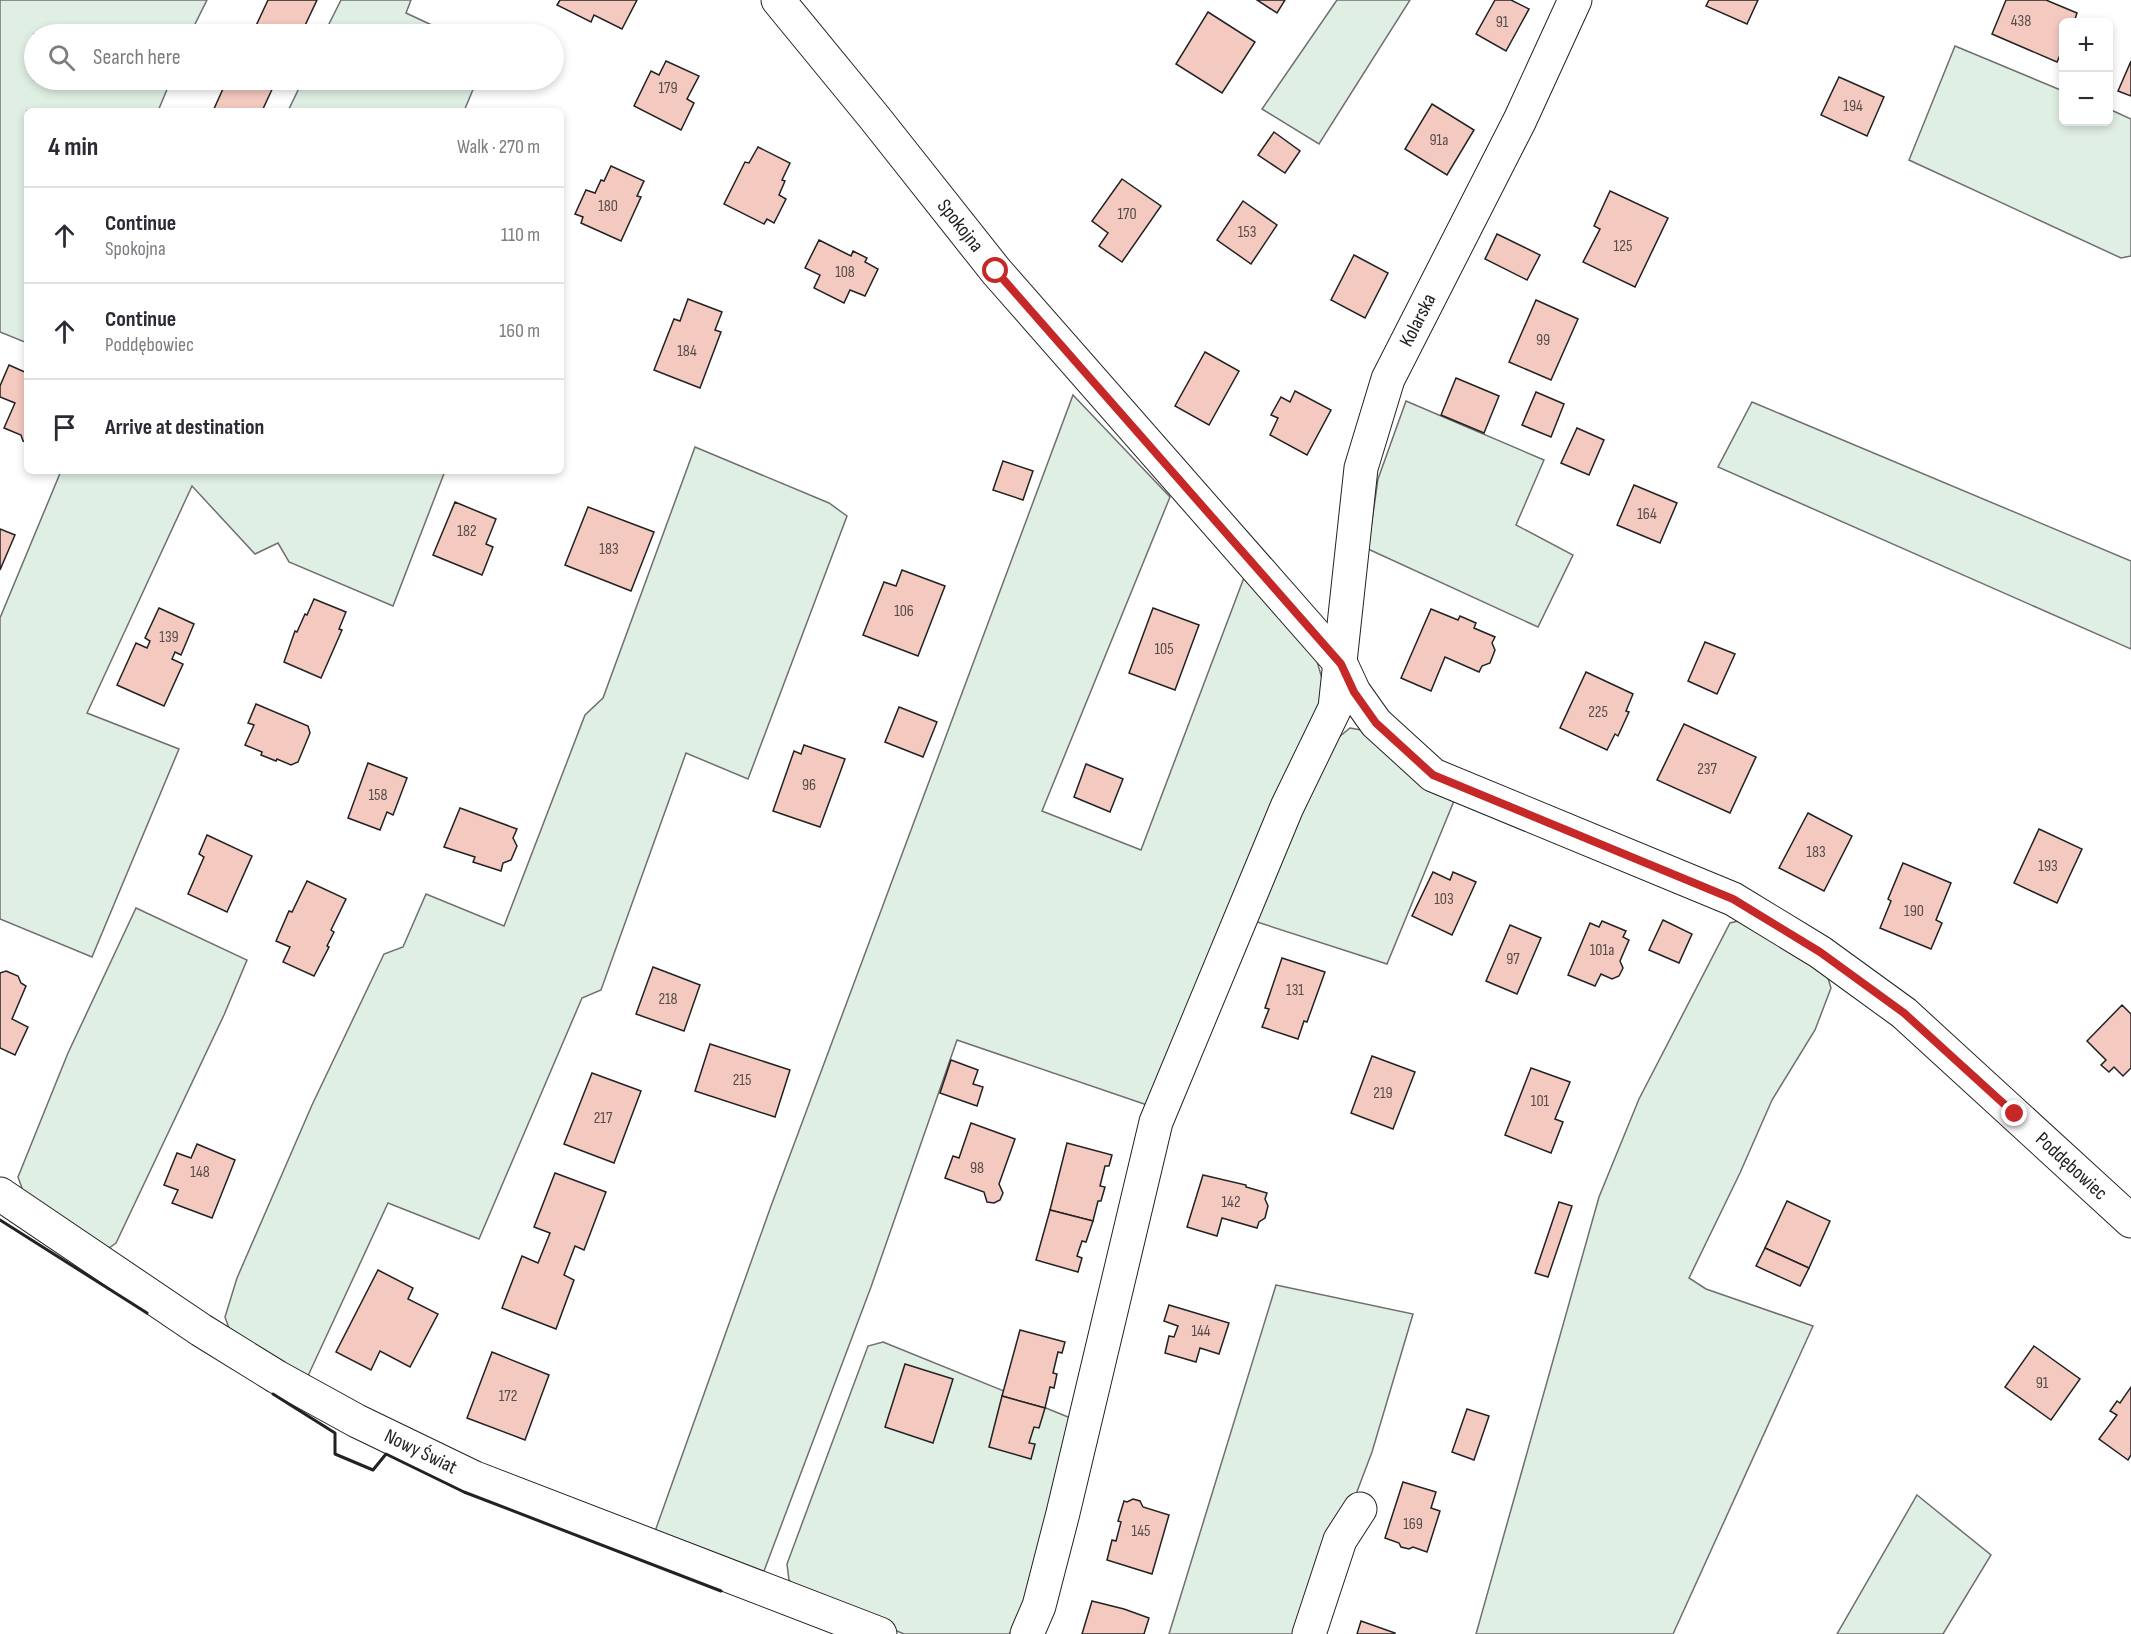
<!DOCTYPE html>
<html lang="en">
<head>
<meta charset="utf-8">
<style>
	body { margin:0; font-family:"Sofia Sans Condensed",sans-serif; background:#f7f7f7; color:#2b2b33 }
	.controls { position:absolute; right:18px; top:18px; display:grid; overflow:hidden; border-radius:9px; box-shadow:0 3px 9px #0003 }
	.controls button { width:54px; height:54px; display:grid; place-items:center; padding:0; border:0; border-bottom:2px solid #e1e1e2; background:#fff; color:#2b2b33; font:30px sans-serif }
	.stop { position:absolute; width:18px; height:18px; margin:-14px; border:4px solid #c62828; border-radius:50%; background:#fff }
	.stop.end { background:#c62828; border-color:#fff; box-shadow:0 2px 6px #0008 }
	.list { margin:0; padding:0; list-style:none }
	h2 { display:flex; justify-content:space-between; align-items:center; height:78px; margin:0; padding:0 24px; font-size:26px }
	h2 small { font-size:20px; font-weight:400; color:#7c7c81 }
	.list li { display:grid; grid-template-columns:39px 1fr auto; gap:18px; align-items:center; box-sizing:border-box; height:96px; padding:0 24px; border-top:2px solid #e1e1e2 }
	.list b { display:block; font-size:22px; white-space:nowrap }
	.list p { margin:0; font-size:20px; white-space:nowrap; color:#7c7c81 }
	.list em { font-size:20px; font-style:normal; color:#7c7c81 }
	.icon { flex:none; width:33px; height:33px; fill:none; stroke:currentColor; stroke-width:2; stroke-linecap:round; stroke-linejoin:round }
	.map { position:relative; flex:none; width:2131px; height:1634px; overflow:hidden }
	.search { position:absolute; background:#fff; box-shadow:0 3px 9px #0003; left:24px; top:24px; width:540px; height:66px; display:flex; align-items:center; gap:15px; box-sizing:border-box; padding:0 21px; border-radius:33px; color:#7c7c81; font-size:22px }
	.panel { position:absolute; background:#fff; box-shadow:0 3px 9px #0003; left:24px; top:108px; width:540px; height:366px; border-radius:9px }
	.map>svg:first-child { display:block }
	.green { fill:#e0efe3; stroke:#6f6f6f; stroke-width:1.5 }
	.building { fill:#f3c9c0; stroke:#222; stroke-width:1.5 }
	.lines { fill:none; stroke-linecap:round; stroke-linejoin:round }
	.minor-casing { stroke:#222; stroke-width:35 }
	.minor { stroke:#fff; stroke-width:33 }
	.wall { stroke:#222; stroke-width:3 }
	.route { stroke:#c62828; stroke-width:8 }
	.labels { text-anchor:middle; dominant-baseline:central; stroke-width:4.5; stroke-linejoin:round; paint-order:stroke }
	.number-label { font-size:16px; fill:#564c4a }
	.street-label { font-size:20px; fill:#222; stroke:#fff }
</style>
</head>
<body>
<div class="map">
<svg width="2131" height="1634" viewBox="0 0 2131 1634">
	<rect width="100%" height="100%" fill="#fff"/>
	<g class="green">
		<path d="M0,0H207L190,34H34V80H171L158,111H27V343L0,332Z"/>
		<path d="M341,0H411L406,13L451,34H324Z"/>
		<path d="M1337,0H1410L1319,144L1262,109Z"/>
		<path d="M1955,46L2063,91L2064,122H2108L2109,109L2131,119V256L2121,258L1909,160Z"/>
		<path d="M303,80H477L464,111H288Z"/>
		<path d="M1073,395L1170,497L1042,811L1141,850L1245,575L1316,658L1326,692L1153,1107L957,1040L871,1287L764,1571L753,1572L653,1537L771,1206Z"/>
		<path d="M1406,401L1544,460L1516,525L1573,555L1538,627L1368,549L1378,479Z"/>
		<path d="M1752,402L2131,561V649L1718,467Z"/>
		<path d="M695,447L829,503L847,516L748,779L686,753L601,990L582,998L479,1239L388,1203L307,1378L230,1331L225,1317L237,1278L312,1105L384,954L403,947L426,894L504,926L585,715L603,698Z"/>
		<path d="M61,471H445L393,606L289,562L278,543L255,554L192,486L87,713L179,749L92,957L0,919V618Z"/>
		<path d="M1350,728L1361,730L1456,796L1387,964L1254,921L1333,742Z"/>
		<path d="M136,908L247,960L224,1015L116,1243L105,1251L23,1191L18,1177L68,1053Z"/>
		<path d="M1750,918L1825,968L1831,988L1815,1030L1772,1100L1740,1173L1689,1278L1706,1289L1813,1326L1673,1634H1476L1599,1197L1639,1099L1730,923Z"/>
		<path d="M1276,1285L1413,1314L1372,1452L1303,1634H1169Z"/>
		<path d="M883,1342L1073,1419L1029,1604L1009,1634H904L799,1590L789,1580L787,1564L868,1346Z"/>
		<path d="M1917,1495L1991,1555L1943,1634H1837Z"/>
	</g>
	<g class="building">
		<path d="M268,0H317L301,34H270L255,28Z"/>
		<path d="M560,0H637L622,29L594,15L591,22L557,5Z"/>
		<path d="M1257,0H1285L1277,13Z"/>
		<path d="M1495,0H1511L1529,9L1506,51L1476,34Z"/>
		<path d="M1709,0H1758L1747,24L1706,6Z"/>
		<path d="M2006,0H2046L2077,13L2074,22H2064V46L2057,62L1992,34Z"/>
		<path d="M1208,12L1255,42L1222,93L1176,64Z"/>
		<path d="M666,61L699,76L687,99L694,103L681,130L634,106L651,71L659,75Z"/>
		<path d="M2131,61V96L2118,91Z"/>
		<path d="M1839,77L1884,97L1867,136L1821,115Z"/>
		<path d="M227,80H267L275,83L262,111H213Z"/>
		<path d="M1432,104L1474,130L1447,175L1405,149Z"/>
		<path d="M1274,132L1300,151L1285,173L1258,155Z"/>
		<path d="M758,147L790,163L782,180L785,181L779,195L786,199L774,223L767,219L764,224L724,204L745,162L749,163Z"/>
		<path d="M611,166L644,181L637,196L641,197L621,241L581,223L583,217L575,214L586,190L595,193L601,180L604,181Z"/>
		<path d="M1122,179L1161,206L1122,262L1099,246L1108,233L1092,221Z"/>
		<path d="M1610,191L1668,218L1635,287L1583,262L1600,229L1594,226Z"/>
		<path d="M1243,201L1277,225L1251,264L1217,240Z"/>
		<path d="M1497,234L1540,255L1527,280L1485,259Z"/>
		<path d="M819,240L851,256L853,251L867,258L865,262L878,269L865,296L850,290L844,303L814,288L820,275L805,268Z"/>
		<path d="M1354,255L1388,273L1365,318L1331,300Z"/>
		<path d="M688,299L722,312L715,330L721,332L700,388L654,370L674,319L680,321Z"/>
		<path d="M1536,300L1578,319L1551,380L1509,362Z"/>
		<path d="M1205,352L1239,371L1209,425L1175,406Z"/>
		<path d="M9,365L27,373V443L23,441L21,435L4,428L15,403L0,397V386Z"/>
		<path d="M1456,378L1499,396L1484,433L1441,415Z"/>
		<path d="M1295,391L1331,410L1307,455L1270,435L1278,418L1271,415L1281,397L1290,402Z"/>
		<path d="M1536,392L1564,404L1551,437L1522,425Z"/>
		<path d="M1577,428L1604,440L1589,475L1561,463Z"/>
		<path d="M1003,461L1033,471L1023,500L993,490Z"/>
		<path d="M1634,485L1677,503L1660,543L1617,525Z"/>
		<path d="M455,502L496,519L486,544L493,547L482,575L433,555Z"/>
		<path d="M588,507L654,532L631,591L565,565Z"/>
		<path d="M0,529L15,535L0,570Z"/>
		<path d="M902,570L945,586L918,656L863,635L884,582L896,586Z"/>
		<path d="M314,599L346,612L339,629L342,630L321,678L284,662L295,631L297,632L305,614L307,615Z"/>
		<path d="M159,608L194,624L181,655L175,652L172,659L183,664L164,706L117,685L136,643L147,648L150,641L145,638Z"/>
		<path d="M1153,608L1199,625L1175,690L1129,673Z"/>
		<path d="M1431,609L1458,620L1460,616L1476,623L1474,628L1495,637L1492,643L1495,650L1490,663L1482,666L1479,672L1445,657L1431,691L1401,678Z"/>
		<path d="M1705,642L1735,654L1717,694L1688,681Z"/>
		<path d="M1586,672L1633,694L1626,711L1629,712L1618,736L1615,734L1607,750L1560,728Z"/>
		<path d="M256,704L308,726L310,733L298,762L291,765L277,759L276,761L261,755L262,752L245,745L254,725L248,723Z"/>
		<path d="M899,707L937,722L923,757L885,742Z"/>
		<path d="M1684,724L1756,757L1730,813L1657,780Z"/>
		<path d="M804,745L845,759L820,827L773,811L794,751L801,754Z"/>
		<path d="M368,763L407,778L393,815L387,812L380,830L348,818Z"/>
		<path d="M1086,764L1123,779L1110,812L1074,797Z"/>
		<path d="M460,808L517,829L513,838L517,846L511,860L503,863L501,871L473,862L475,857L444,847Z"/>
		<path d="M1808,813L1852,836L1824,891L1779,868Z"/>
		<path d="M2039,829L2082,849L2057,903L2014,883Z"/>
		<path d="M207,835L252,856L227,912L188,894L204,857L199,854Z"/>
		<path d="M1903,863L1951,883L1936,920L1942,923L1931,949L1880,928L1891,901L1888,899Z"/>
		<path d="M1433,872L1450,880L1453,872L1476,882L1452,935L1412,916Z"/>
		<path d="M307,881L346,899L331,930L334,932L327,946L329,947L314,976L283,962L290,947L276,941L289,911L292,912Z"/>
		<path d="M1663,920L1692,934L1679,963L1649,950Z"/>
		<path d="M1602,921L1626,931L1623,937L1629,940L1620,961L1623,968L1619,976L1612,979L1601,974L1595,986L1568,975L1590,923L1599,927Z"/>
		<path d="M1510,925L1541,938L1517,994L1486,981Z"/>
		<path d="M1282,958L1325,972L1307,1022L1304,1021L1298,1039L1262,1027L1269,1009L1265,1008Z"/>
		<path d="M653,967L700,985L684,1031L636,1014Z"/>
		<path d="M6,971L18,976L21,983L26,986L12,1019L28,1027L15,1055L0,1048V973Z"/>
		<path d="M2122,1005L2131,1014V1068L2123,1076L2114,1067L2109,1072L2101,1065L2106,1060L2087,1041Z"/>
		<path d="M710,1044L790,1070L775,1117L695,1091Z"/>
		<path d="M1372,1056L1415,1072L1393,1129L1351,1113Z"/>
		<path d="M951,1060L978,1070L973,1084L983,1087L977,1106L940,1093Z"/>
		<path d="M1531,1068L1570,1082L1555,1119L1563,1122L1551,1153L1505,1135Z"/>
		<path d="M592,1073L641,1091L614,1163L564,1144Z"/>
		<path d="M971,1123L1015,1139L999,1184L1003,1193L1000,1200L994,1203L987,1202L984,1192L945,1178L953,1156L959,1158Z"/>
		<path d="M1067,1143L1112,1155L1109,1166H1105L1100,1186L1105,1187L1101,1201H1098L1093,1221L1050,1210Z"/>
		<path d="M197,1144L235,1160L212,1218L172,1203L178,1190L164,1185L177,1153L191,1158Z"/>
		<path d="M555,1173L606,1192L584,1250L575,1246L564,1275L574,1280L556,1329L502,1308L522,1256L538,1263L550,1233L534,1227Z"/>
		<path d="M1203,1175L1246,1185V1187L1267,1193L1265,1199L1268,1206L1265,1218L1259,1222L1257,1228L1222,1218L1217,1236L1187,1227Z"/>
		<path d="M1787,1201L1830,1221L1809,1268L1765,1248Z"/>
		<path d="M1559,1202L1572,1206L1548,1277L1535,1273Z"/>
		<path d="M1050,1210L1093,1221L1086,1242L1082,1241L1077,1256L1082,1258L1078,1272L1036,1260Z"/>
		<path d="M1765,1248L1809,1268L1800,1286L1756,1266Z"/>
		<path d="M378,1270L413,1288L408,1299L438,1314L410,1367L380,1351L371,1370L336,1352Z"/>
		<path d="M1169,1305L1229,1323L1219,1354L1200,1348L1196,1362L1165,1353L1169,1336L1174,1337L1178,1326L1164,1321Z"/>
		<path d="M1020,1330L1065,1342L1062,1353L1058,1352L1053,1373L1057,1374L1054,1388L1050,1387L1045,1408L1002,1396Z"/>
		<path d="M2034,1346L2080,1379L2051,1420L2005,1387Z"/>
		<path d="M492,1352L549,1375L525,1440L467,1418Z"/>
		<path d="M905,1364L953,1379L933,1443L885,1427Z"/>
		<path d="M2131,1387V1455L2128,1460L2099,1439L2117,1415L2110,1411L2117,1401L2120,1403Z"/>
		<path d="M1002,1396L1045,1408L1039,1428L1034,1427L1029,1443L1035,1444L1031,1459L989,1447Z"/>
		<path d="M1467,1409L1489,1416L1474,1460L1452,1452Z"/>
		<path d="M1403,1482L1436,1492L1431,1508L1440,1511L1427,1552L1413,1547L1409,1549L1401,1547L1399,1543L1385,1538Z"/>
		<path d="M1133,1499L1140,1501L1143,1507L1169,1515L1152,1574L1107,1560L1112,1540L1116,1541L1121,1522L1118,1521L1124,1501L1127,1502Z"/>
		<path d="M1092,1601L1124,1609L1149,1618L1144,1634H1082Z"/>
		<path d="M1361,1621L1395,1633V1634H1357Z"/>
	</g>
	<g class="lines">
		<g class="minor-casing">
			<g id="minor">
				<path id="s1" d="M778,0L874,117L996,271L1341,664L1354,692L1376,723L1433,775L1733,899L1820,952L1904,1013L2131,1221"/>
				<path id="s2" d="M0,1194L201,1330L277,1377L357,1421L475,1478L880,1634"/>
				<path id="s3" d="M1027,1634L1039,1606L1063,1513L1156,1122L1287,807L1335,708L1361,468L1388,379L1520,120L1575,0"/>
				<path d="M1309,1634L1340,1540L1360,1509"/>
			</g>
		</g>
		<use href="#minor" class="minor"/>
		<g class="wall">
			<path d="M0,1220L147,1313"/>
			<path d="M273,1394L335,1433V1454L373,1470L386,1454L464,1492L721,1591"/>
		</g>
	</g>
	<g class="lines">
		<path class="route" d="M996,271L1341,664L1354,692L1376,723L1433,775L1733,899L1820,952L1904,1013L2015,1114"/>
	</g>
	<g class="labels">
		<g class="number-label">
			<text x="2021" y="21">438</text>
			<text x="1502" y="22">91</text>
			<text x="668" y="88">179</text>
			<text x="1853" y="106">194</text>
			<text x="1439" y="140">91a</text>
			<text x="608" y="206">180</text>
			<text x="1127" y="214">170</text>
			<text x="1247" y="232">153</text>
			<text x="1623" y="246">125</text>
			<text x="845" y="272">108</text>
			<text x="1543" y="340">99</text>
			<text x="687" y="351">184</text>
			<text x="1647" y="514">164</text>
			<text x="467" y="531">182</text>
			<text x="609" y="549">183</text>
			<text x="904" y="611">106</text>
			<text x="169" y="637">139</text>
			<text x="1164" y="649">105</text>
			<text x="1598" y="712">225</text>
			<text x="1707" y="769">237</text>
			<text x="809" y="785">96</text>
			<text x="378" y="795">158</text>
			<text x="1816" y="852">183</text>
			<text x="2048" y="866">193</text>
			<text x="1444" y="899">103</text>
			<text x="1914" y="911">190</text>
			<text x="1602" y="950">101a</text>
			<text x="1513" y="959">97</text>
			<text x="1295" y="990">131</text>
			<text x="668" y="999">218</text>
			<text x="742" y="1080">215</text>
			<text x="1383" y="1093">219</text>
			<text x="1540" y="1101">101</text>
			<text x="603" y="1118">217</text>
			<text x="977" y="1168">98</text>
			<text x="200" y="1172">148</text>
			<text x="1231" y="1202">142</text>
			<text x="1201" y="1331">144</text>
			<text x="2042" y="1383">91</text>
			<text x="508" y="1396">172</text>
			<text x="1413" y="1524">169</text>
			<text x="1141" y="1531">145</text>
		</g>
		<g class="street-label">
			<text stroke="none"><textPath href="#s1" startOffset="290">Spokojna</textPath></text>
			<text stroke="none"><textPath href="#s3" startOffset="1380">Kolarska</textPath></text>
			<text stroke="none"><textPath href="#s1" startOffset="1774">Poddębowiec</textPath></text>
			<text stroke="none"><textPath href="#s2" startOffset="494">Nowy Świat</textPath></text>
		</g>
	</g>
</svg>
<div class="controls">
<button>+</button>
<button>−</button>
</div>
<div class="stop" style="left:996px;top:271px"></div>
<div class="stop end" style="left:2015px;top:1114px"></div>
<div class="search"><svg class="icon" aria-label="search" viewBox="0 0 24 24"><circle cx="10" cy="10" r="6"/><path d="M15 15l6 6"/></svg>Search here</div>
<section class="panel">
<h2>4 min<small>Walk · 270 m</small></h2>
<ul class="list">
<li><svg class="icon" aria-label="ahead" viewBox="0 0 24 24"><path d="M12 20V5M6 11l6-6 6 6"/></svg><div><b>Continue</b><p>Spokojna</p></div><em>110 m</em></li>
<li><svg class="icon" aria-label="ahead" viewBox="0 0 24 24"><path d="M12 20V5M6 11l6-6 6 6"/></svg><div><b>Continue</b><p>Poddębowiec</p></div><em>160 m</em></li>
<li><svg class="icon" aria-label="arrive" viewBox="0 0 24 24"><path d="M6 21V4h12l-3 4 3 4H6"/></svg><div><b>Arrive at destination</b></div></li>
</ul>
</section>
</div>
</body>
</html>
